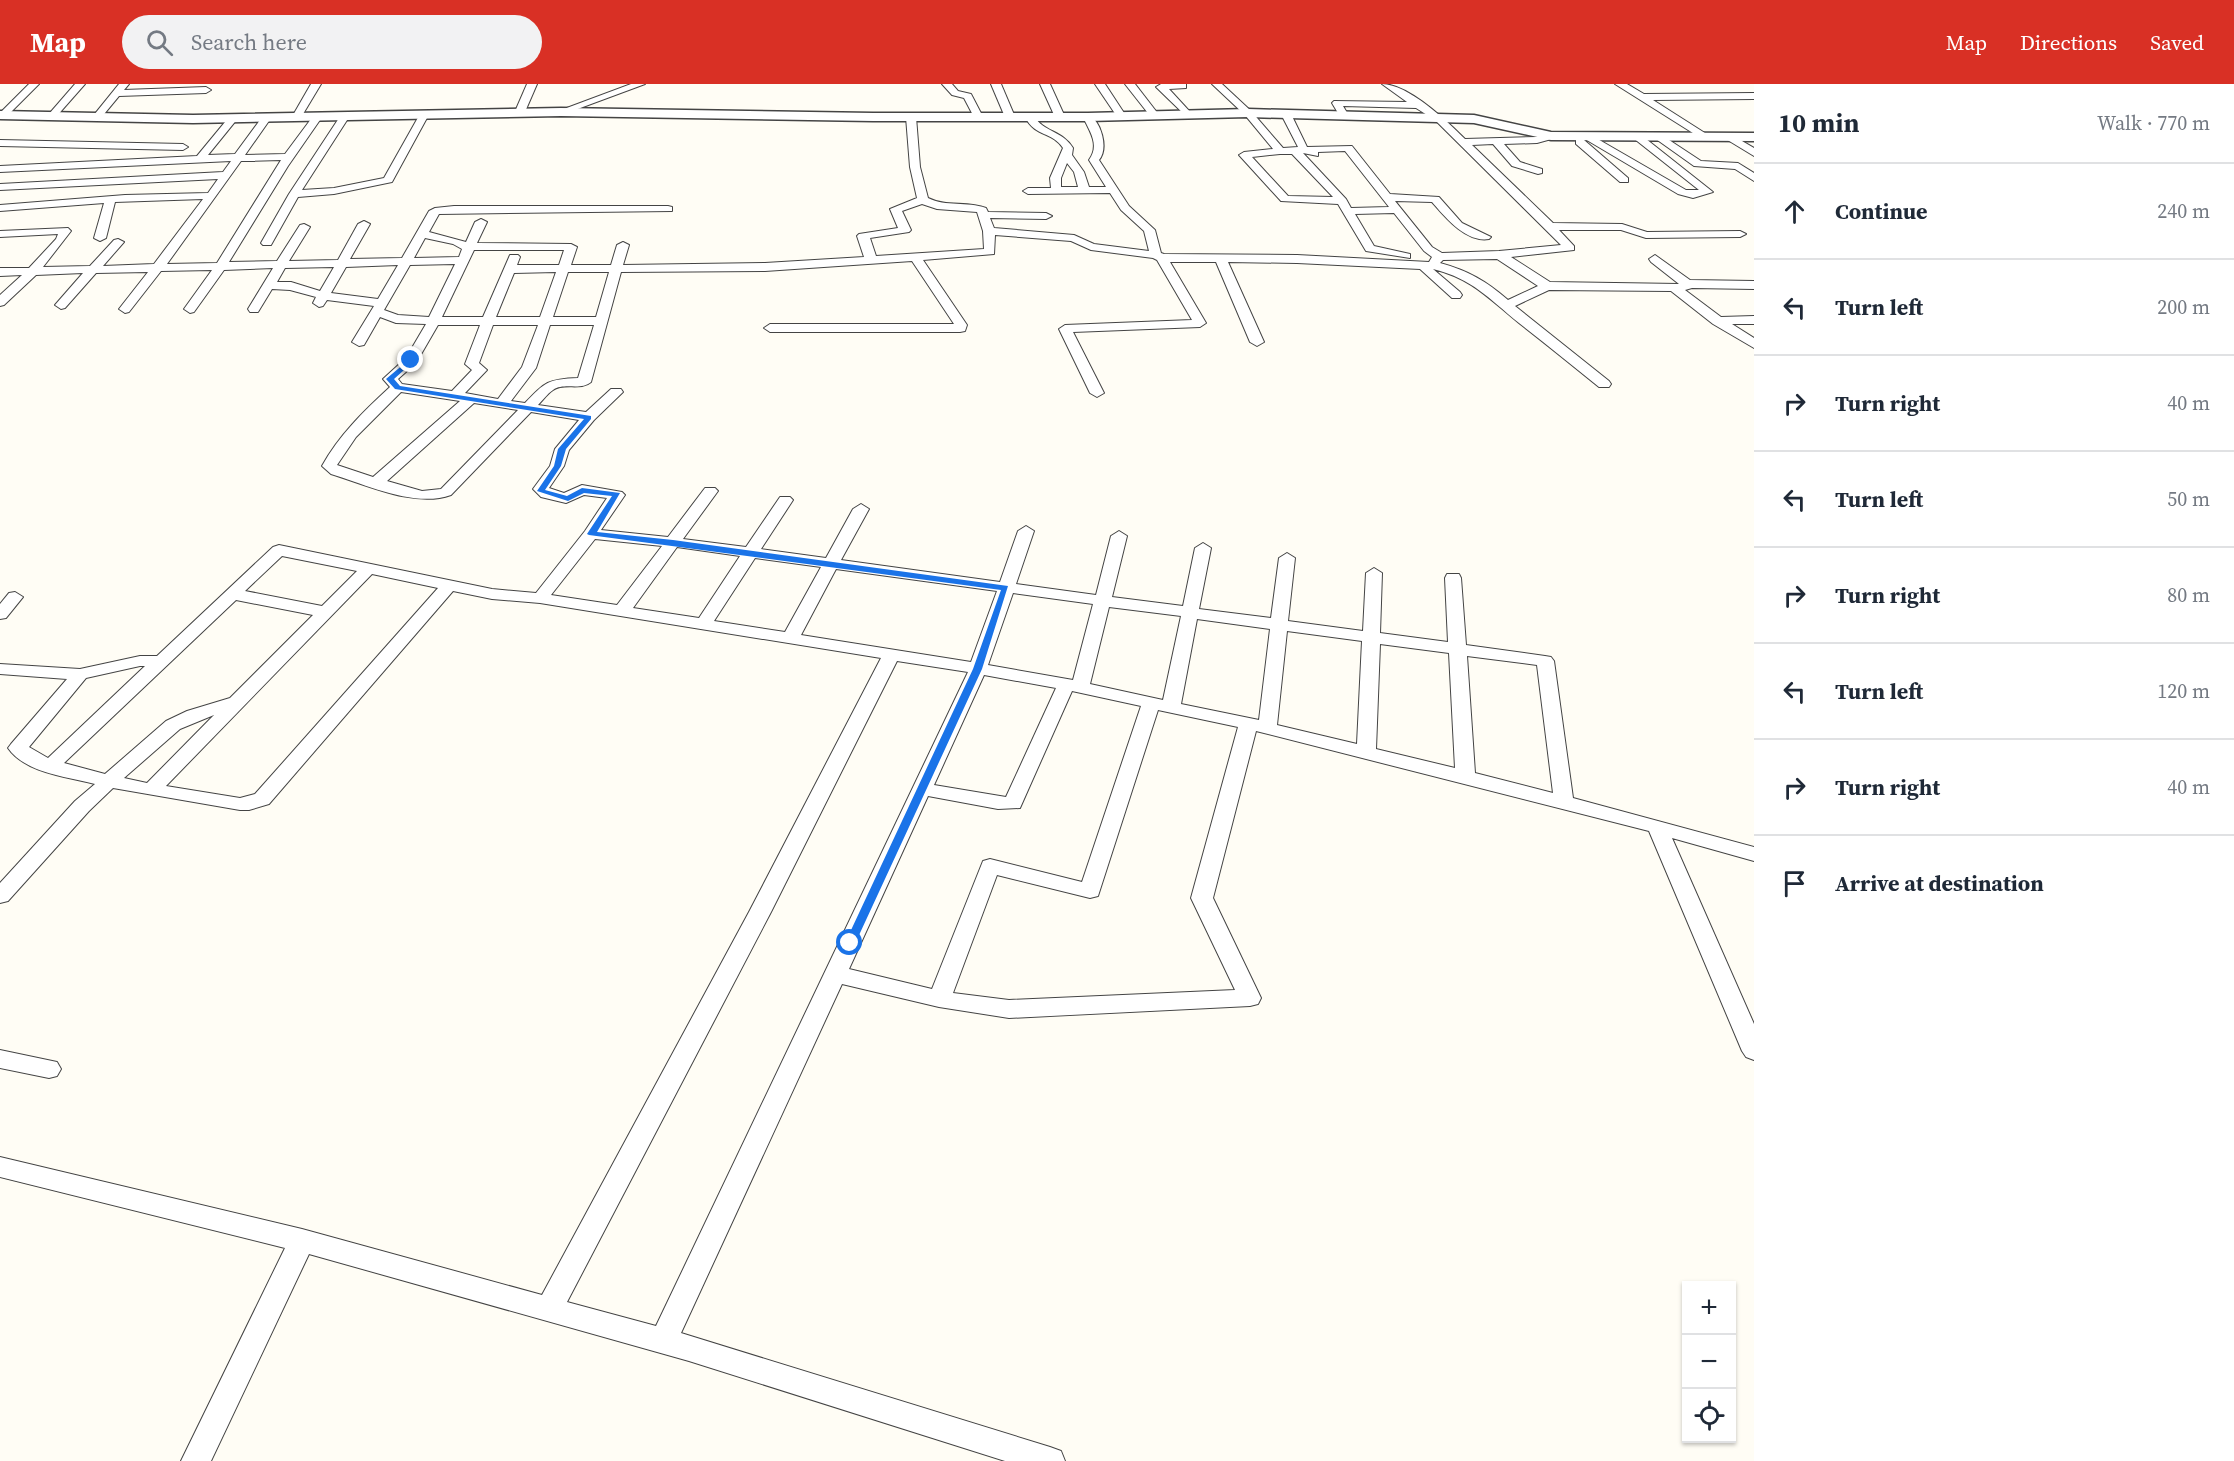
<!DOCTYPE html>
<html lang="en">
<head>
<meta charset="utf-8">
<style>
	body { margin:0; font-family:"Source Serif 4",serif; background:#f2f2f3; color:#1f2937 }
	.controls { position:absolute; right:18px; bottom:18px; display:grid; overflow:hidden; border-radius:0px; box-shadow:0 2px 4px #0004 }
	.controls button { width:54px; height:54px; display:grid; place-items:center; padding:0; border:0; border-bottom:2px solid #e0e1e3; background:#fff; color:#1f2937; font:30px sans-serif }
	.stop { position:absolute; width:18px; height:18px; margin:-14px; border:4px solid #1a73e8; border-radius:50%; background:#fff }
	.stop.end { background:#1a73e8; border-color:#fff; box-shadow:0 2px 6px #0008 }
	.list { margin:0; padding:0; list-style:none }
	h2 { display:flex; justify-content:space-between; align-items:center; height:78px; margin:0; padding:0 24px; font-size:26px }
	h2 small { font-size:20px; font-weight:400; color:#747a83 }
	.list li { display:grid; grid-template-columns:39px 1fr auto; gap:18px; align-items:center; box-sizing:border-box; height:96px; padding:0 24px; border-top:2px solid #e0e1e3 }
	.list b { display:block; font-size:22px; white-space:nowrap }
	.list em { font-size:20px; font-style:normal; color:#747a83 }
	.icon { flex:none; width:33px; height:33px; fill:none; stroke:currentColor; stroke-width:2; stroke-linecap:round; stroke-linejoin:round }
	.map { position:relative; flex:none; width:1754px; height:1377px; overflow:hidden }
	header { display:flex; align-items:center; gap:36px; box-sizing:border-box; height:84px; padding:0 30px; background:#d93025; color:#fff }
	header strong { font-size:28px }
	nav { display:flex; gap:33px; margin-inline-start:auto; font-size:21px }
	.search { width:420px; height:54px; background:#f2f2f3; display:flex; align-items:center; gap:15px; box-sizing:border-box; padding:0 21px; border-radius:33px; color:#747a83; font-size:22px }
	main { display:flex }
	aside { flex:1; background:#fff }
	.map>svg:first-child { display:block }
	.lines { fill:none; stroke-linecap:round; stroke-linejoin:round }
	.minor-casing { stroke:#444; stroke-width:2 }
	.tertiary-casing { stroke:#444; stroke-width:3 }
	.minor { fill:#fff; fill-rule:evenodd }
	.tertiary { fill:#fff; fill-rule:evenodd }
	.route { fill:#1a73e8 }
</style>
</head>
<body>
<header>
<strong>Map</strong>
<div class="search"><svg class="icon" aria-label="search" viewBox="0 0 24 24"><circle cx="10" cy="10" r="6"/><path d="M15 15l6 6"/></svg>Search here</div>
<nav><a>Map</a><a>Directions</a><a>Saved</a></nav>
</header>
<main>
<div class="map">
<svg width="1754" height="1377" viewBox="0 0 1754 1377">
	<rect width="100%" height="100%" fill="#fffdf5"/>
	<g class="lines">
		<g class="minor-casing">
			<g id="minor">
				<path d="M29,0H39L6,33H0V29Z"/>
				<path d="M75,0H85L55,34H49V30Z"/>
				<path d="M119,0H129L124,6L206,3L211,6L206,9L119,12L100,35H94V31Z"/>
				<path d="M311,0H321L300,35H294L292,33Z"/>
				<path d="M527,0H537L524,30L516,32L514,30Z"/>
				<path d="M631,0H645L564,30L556,28Z"/>
				<path d="M942,0H952L958,7L971,10L983,33L981,35H975L964,14L952,11Z"/>
				<path d="M991,0H1001L1015,33L1013,35L1005,33Z"/>
				<path d="M1040,0H1050L1065,33L1063,35L1055,33Z"/>
				<path d="M1095,0H1105L1126,32L1124,34H1118Z"/>
				<path d="M1125,0H1135L1159,31L1157,33H1151Z"/>
				<path d="M1186,0V4L1169,5L1192,30L1187,33L1156,3L1161,0Z"/>
				<path d="M1212,0H1222L1251,27L1283,64L1298,63L1281,30L1286,27L1291,30L1307,63L1352,62L1390,110L1439,113L1462,139L1491,153L1489,155C1466,159 1445,133 1432,118L1395,117L1432,163L1442,169L1499,167L1561,161L1435,36L1416,24L1343,22L1349,32L1344,35L1341,34L1332,19L1334,17L1407,18L1382,0C1408,0 1447,37 1465,55L1537,53L1555,50V54L1537,59L1504,60L1520,78L1542,85V89L1538,90L1512,82L1493,60L1472,61L1553,139L1622,140L1647,148L1740,147L1746,150L1740,153L1646,154L1621,146H1559L1574,162V166L1511,173L1550,198L1679,200L1651,178L1649,175L1655,171L1690,196L1754,197V205L1692,204L1685,206L1721,233L1754,232V240H1732L1754,254V264L1713,240L1671,207L1549,206L1515,222L1609,297L1611,300L1609,303H1599C1572,281 1546,260 1519,239C1488,214 1473,195 1433,185L1460,208L1462,211L1460,214H1452L1420,185L1297,179L1228,178L1264,258L1257,262L1250,258L1216,178H1170L1206,239L1200,243L1073,248L1104,309L1097,313L1090,309L1059,245L1065,241L1192,236L1157,176L1153,174L1091,166L1071,157L995,151L994,170L923,176L967,241L965,247L960,248H770L764,244L770,240H954L912,177L765,187L621,188L591,298C581,307 564,298 553,306C547,310 543,316 538,321L586,328L611,305H621L623,308L594,336L569,366L564,382L549,404L564,409L582,401L622,408L625,411L601,446L668,453L705,404H715L718,407L683,455L746,463L780,413H790L793,416L761,465L826,474L853,425L861,420L869,425L841,476L1000,498L1018,447L1026,442L1034,447L1016,500L1096,511L1111,452L1119,447L1127,452L1112,513L1183,522L1195,464L1203,459L1211,464L1199,525L1271,534L1279,474L1287,469L1295,474L1288,537L1363,547L1366,489L1374,484L1382,489L1380,549L1448,558L1445,494L1447,490H1459L1461,494L1466,561L1545,572L1551,573L1554,577L1573,714L1754,763V777L1672,754L1754,940V976L1746,973L1742,967L1649,747L1256,647L1213,814L1261,914L1258,920L1250,922L1009,934L939,923L842,900L681,1249L1050,1363L1061,1367L1065,1377H1005L689,1277L309,1170L211,1377H181L285,1164L0,1093V1073L302,1145L542,1211L749,828L881,574L540,519L492,515L453,507L269,720L249,726H240L113,704L89,727L8,817L0,819V799L75,717L95,700C68,693 25,689 8,664L11,660L67,595L0,590V580L80,585L140,572H157L273,463L279,461L492,505L536,509L585,447L607,414L584,411L566,419L541,413L533,405L550,382L555,365L579,336L531,328L451,411C415,424 367,401 331,390L322,382C339,351 364,327 390,303L383,295L406,274L426,240L396,239L380,233L364,261L359,262L352,258L374,222L327,216L323,222L319,223L313,219L316,213L290,206L272,205L258,228H250L248,225L273,184L224,186L194,228L190,229L184,225L212,186L161,187L129,228L125,229L119,225L148,188L96,189L65,224L61,225L55,221L83,189L36,191L4,221L0,222V211L22,191L0,192V184H29L56,155L58,150L0,153V147L68,144L71,147L43,183L90,182L114,156L118,155L124,158L103,182L154,180L203,115L115,118L106,154L100,157L94,154L104,119L0,127V121L125,111L208,109L218,95L0,106V100L223,88L231,77L0,88V82L197,72L230,32L233,31L238,34L208,71L235,70L263,32L266,31L271,34L245,71L285,70L314,31L317,30L322,33L288,82L229,178L277,177L300,141L304,140L310,143L289,177L338,176L358,140L364,137L370,140L350,175L402,174L429,127L435,124L454,122H668L672,123V127L439,130L429,148L466,158L475,138L481,135L487,138L477,159L571,160L577,163L571,181H611L617,161L623,158L629,161L623,181L765,179L864,173L857,152L859,150L898,144L890,125L917,114L910,83L906,33L911,30L916,33L920,83L928,114C946,123 967,117 986,124L988,128L1046,129L1052,132L1046,135L990,134L994,144L1074,151L1094,160L1149,167L1144,147L1121,126L1110,109L1028,110L1023,107L1028,104H1051L1050,94L1063,64C1052,47 1036,54 1025,33L1030,30L1033,31C1044,49 1062,46 1073,64L1072,71L1084,88L1089,103H1106L1089,76C1100,61 1090,48 1083,33L1088,30C1101,37 1109,64 1099,76L1129,122L1155,146L1161,169L1164,170L1297,171L1429,178L1432,173L1424,167L1394,129L1355,130L1374,162L1410,170V174L1366,167L1338,120L1281,117L1239,71L1244,68L1273,65L1245,31ZM1345,67L1389,123L1351,124L1346,115L1303,69L1318,72V68ZM1280,70H1292L1333,113L1288,112L1252,73ZM281,76L217,179L167,180L241,77ZM1067,79L1074,88L1078,103H1061V94ZM922,120L937,125L977,128L983,147L984,165L876,172L870,154L909,148L911,146L902,127ZM425,154L453,160L462,165L459,173L414,174ZM474,166H564L559,181H517L520,173L518,171H510L483,233H442ZM1497,175L1538,202L1508,216C1486,197 1469,187 1440,179L1443,176ZM455,180L429,233L398,231L384,226L410,181ZM398,181L378,215L331,209L346,183ZM334,183L320,207L291,198H277L285,184ZM556,188L540,233H496L514,189ZM568,188H609L596,233H553ZM438,241H480L465,280L472,286L452,307L402,300L398,295L416,279ZM493,241H538L522,283L498,315L465,309L487,286L479,279ZM550,241H594L578,294C548,295 545,298 525,319L511,317L536,284ZM401,308L460,317L373,393L337,381L356,353ZM474,319L518,326L441,405L422,407L387,397ZM595,455L662,462L617,521L551,511ZM677,463L740,472L699,534L633,524ZM282,472L357,487L322,522L245,507ZM755,474L821,483L785,548L714,537ZM836,485L997,507L971,578L801,551ZM372,490L438,504L255,710L240,714L166,702ZM1013,509L1093,520L1073,596L988,581ZM236,516L313,531L230,614L187,627L166,637L105,690L64,679ZM1109,523L1181,532L1163,616L1090,600ZM1197,535L1270,545L1259,636L1181,620ZM1287,547L1362,557L1357,660L1277,641ZM1380,560L1449,569L1455,684L1376,665ZM1467,572L1537,581L1553,709L1475,689ZM897,577L968,588L656,1242L567,1218L771,828ZM140,582H145L48,674L29,663L86,594ZM984,591L1056,604L1006,713L934,701ZM1072,607L1141,622L1082,798L990,775L983,777L932,905L849,885L928,712L998,725L1020,724ZM1158,626L1238,643L1191,814L1235,906L1009,916L953,909L997,791L1090,814L1098,812ZM214,631L147,699L124,694L180,645Z"/>
				<path d="M1615,0H1627L1644,10L1754,9V15L1653,16L1708,51L1709,53L1704,56Z"/>
				<path d="M344,30L349,33L302,106L334,104L384,94L420,30L428,32L392,98L334,110L298,113L271,161H263L261,159L289,110L341,31Z"/>
				<path d="M1589,50L1686,106H1699L1632,53L1641,51L1713,108L1693,114L1678,110L1585,55L1584,53Z"/>
				<path d="M1660,50L1701,77L1738,79L1754,89V97L1735,85L1694,82L1656,55L1655,53Z"/>
				<path d="M1730,50L1754,64V72L1726,55L1725,53Z"/>
				<path d="M0,56L183,60L188,63L183,66L0,62Z"/>
				<path d="M1576,56H1584L1628,94V98H1620L1576,60Z"/>
				<path d="M15,508L23,513L6,534L0,535V520L9,509Z"/>
				<path d="M0,966L57,978L61,985L57,992L49,994L0,984Z"/>
			</g>
		</g>
		<g class="tertiary-casing">
			<path id="tertiary" d="M561,24L873,29H1088L1248,25L1474,31L1551,48L1754,49V57L1551,56L1474,39L1248,33L1088,37H873L561,32L193,39L0,35V27L193,31Z"/>
		</g>
		<use href="#minor" class="minor"/>
		<use href="#tertiary" class="tertiary"/>
	</g>
	<path class="route" d="M411,274L413,278L394,295L400,302L591,332V335L566,365L561,382L545,406L567,412L582,404L620,409L597,448L673,456L1008,502L982,585L854,862L850,863L845,859L973,585L1001,506L589,451L587,450L612,412L584,409L568,417L537,407L554,382L558,365L584,335L395,305L386,295Z"/>
</svg>
<div class="controls">
<button>+</button>
<button>−</button>
<button><svg class="icon" aria-label="locate" viewBox="0 0 24 24"><circle cx="12" cy="12" r="6"/><path d="M12 2v4M12 18v4M2 12h4M18 12h4"/></svg></button>
</div>
<div class="stop" style="left:850px;top:859px"></div>
<div class="stop end" style="left:411px;top:276px"></div>
</div>
<aside>
<h2>10 min<small>Walk · 770 m</small></h2>
<ul class="list">
<li><svg class="icon" aria-label="ahead" viewBox="0 0 24 24"><path d="M12 20V5M6 11l6-6 6 6"/></svg><div><b>Continue</b></div><em>240 m</em></li>
<li><svg class="icon" aria-label="left" viewBox="0 0 24 24"><path d="M17 20v-9H6M10 6l-5 5 5 5"/></svg><div><b>Turn left</b></div><em>200 m</em></li>
<li><svg class="icon" aria-label="right" viewBox="0 0 24 24"><path d="M7 20v-9h11M14 6l5 5-5 5"/></svg><div><b>Turn right</b></div><em>40 m</em></li>
<li><svg class="icon" aria-label="left" viewBox="0 0 24 24"><path d="M17 20v-9H6M10 6l-5 5 5 5"/></svg><div><b>Turn left</b></div><em>50 m</em></li>
<li><svg class="icon" aria-label="right" viewBox="0 0 24 24"><path d="M7 20v-9h11M14 6l5 5-5 5"/></svg><div><b>Turn right</b></div><em>80 m</em></li>
<li><svg class="icon" aria-label="left" viewBox="0 0 24 24"><path d="M17 20v-9H6M10 6l-5 5 5 5"/></svg><div><b>Turn left</b></div><em>120 m</em></li>
<li><svg class="icon" aria-label="right" viewBox="0 0 24 24"><path d="M7 20v-9h11M14 6l5 5-5 5"/></svg><div><b>Turn right</b></div><em>40 m</em></li>
<li><svg class="icon" aria-label="arrive" viewBox="0 0 24 24"><path d="M6 21V4h12l-3 4 3 4H6"/></svg><div><b>Arrive at destination</b></div></li>
</ul>
</aside>
</main>
</body>
</html>
